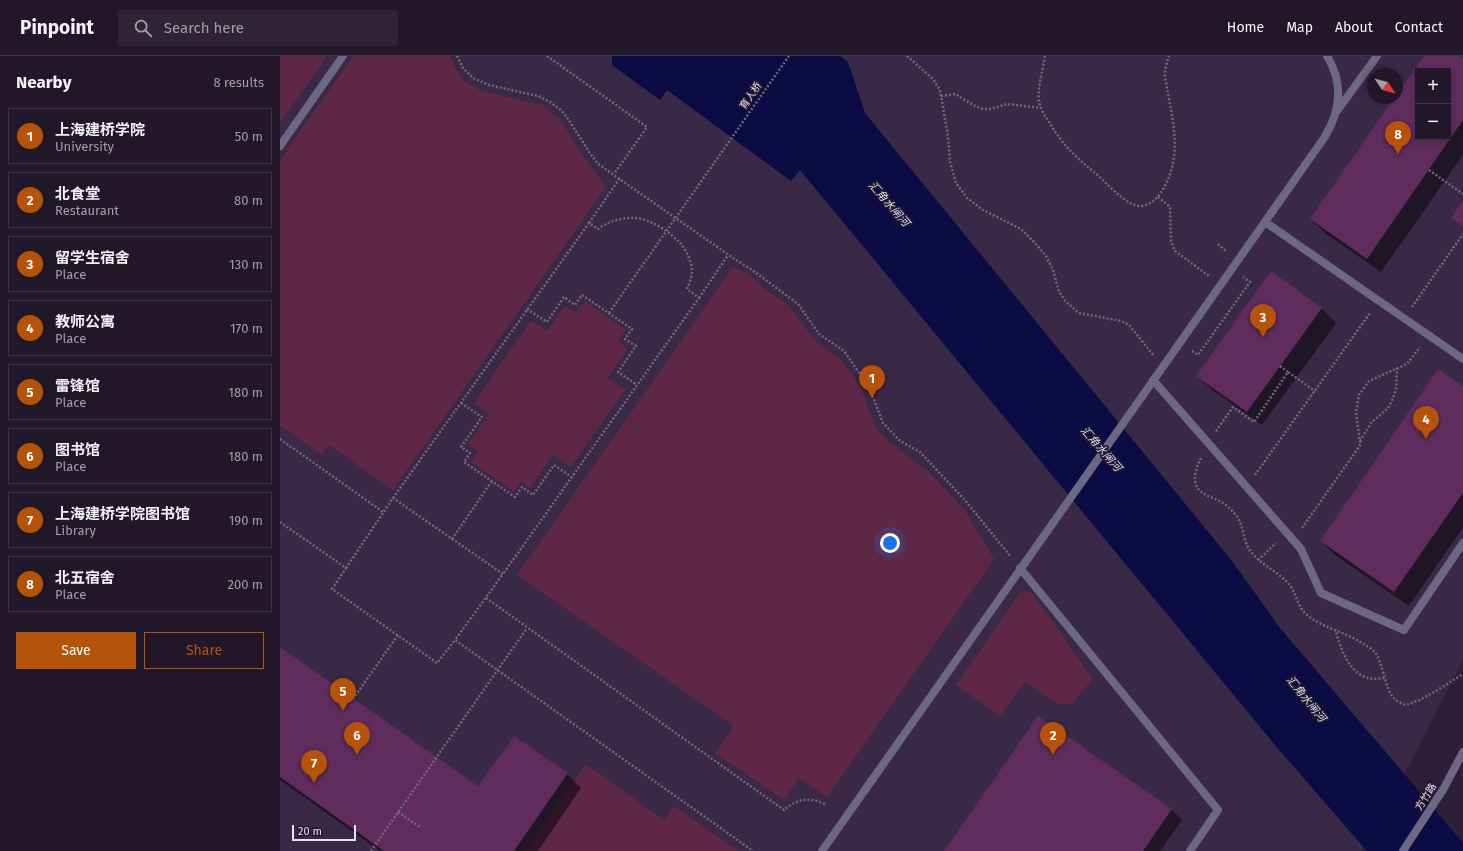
<!DOCTYPE html>
<html lang="en">
<head>
<meta charset="utf-8">
<style>
	body { margin:0; font-family:"Fira Sans","Noto Sans SC",sans-serif; background:#2e2435; color:#f1f3f6 }
	.controls { position:absolute; right:12px; top:12px; display:grid; overflow:hidden; border-radius:0px; box-shadow:0 2px 6px #0003 }
	.controls button { width:36px; height:36px; display:grid; place-items:center; padding:0; border:0; border-bottom:1px solid #3f3646; background:#221729; color:#f1f3f6; font:20px sans-serif }
	.compass { position:absolute; left:1087px; top:12px; width:36px; height:36px; border-radius:50%; background:#221729; box-shadow:0 2px 6px #0003; rotate:125deg }
	.scale { position:absolute; left:12px; bottom:10px; width:64px; box-sizing:border-box; padding-left:4px; border:2px solid #ebe2f2; border-top:0; font-size:11px; line-height:14px; white-space:nowrap; color:#ebe2f2; -webkit-text-stroke:3px #23162d; paint-order:stroke }
	.you { position:absolute; left:610px; top:487px; width:14px; height:14px; margin:-10px; border:3px solid #fff; border-radius:50%; background:#1a73e8; box-shadow:0 0 0 6px #1a73e833 }
	.badge { display:grid; place-items:center; width:26px; height:26px; border-radius:50%; background:#b45309; color:#fff; font-size:13px; font-weight:700 }
	.pin { position:absolute; translate:-50% -33px; filter:drop-shadow(0 1px 2px #0008) }
	.pin::after { content:''; position:absolute; top:21px; width:14px; height:12px; background:inherit; clip-path:polygon(0 0,100% 0,50% 100%) }
	.list { margin:0; padding:0; list-style:none }
	h2 { display:flex; justify-content:space-between; align-items:center; height:52px; margin:0; padding:0 16px; font-size:17px }
	h2 small { font-size:13px; font-weight:400; color:#a29fa8 }
	.list li { display:grid; grid-template-columns:26px 1fr auto; gap:12px; align-items:center; box-sizing:border-box; height:56px; margin:0 8px 8px; padding:0 8px; border:1px solid #3f3646; border-radius:0px }
	.list b { display:block; font-size:15px; white-space:nowrap }
	.list p { margin:0; font-size:13px; white-space:nowrap; color:#a29fa8 }
	.list em { font-size:13px; font-style:normal; color:#a29fa8 }
	.actions { display:flex; gap:8px; padding:12px 16px }
	.actions a { flex:1; padding:9px 0; border:1px solid #b45309; border-radius:0px; text-align:center; font-size:14px; color:#b45309 }
	.actions .main { background:#b45309; color:#fff }
	.icon { flex:none; width:22px; height:22px; fill:none; stroke:currentColor; stroke-width:2; stroke-linecap:round; stroke-linejoin:round }
	.map { position:relative; flex:none; width:1183px; height:795px; overflow:hidden }
	header { display:flex; align-items:center; gap:24px; box-sizing:border-box; height:56px; padding:0 20px; background:#221729; border-bottom:1px solid #3f3646 }
	header strong { font-size:19px }
	nav { display:flex; gap:22px; margin-inline-start:auto; font-size:14px }
	.search { width:280px; height:36px; background:#2e2435; display:flex; align-items:center; gap:10px; box-sizing:border-box; padding:0 14px; border-radius:0px; color:#a29fa8; font-size:15px }
	main { display:flex }
	aside { flex:1; background:#221729 }
	.map>svg:first-child { display:block }
	.built { fill:#392846; fill-rule:evenodd }
	.green { fill:#5d2745 }
	.water { fill:#0b0c43 }
	.shadow { fill:#0007; fill-rule:evenodd }
	.building { fill:#5f2c5d; fill-rule:evenodd }
	.lines { fill:none; stroke-linecap:round; stroke-linejoin:round }
	.path { stroke:#74687d; stroke-width:2.5; stroke-dasharray:2 2; stroke-linecap:butt }
	.service { stroke:#6b6784; stroke-width:8 }
	.minor { stroke:#6b6784; stroke-width:8 }
	.labels { text-anchor:middle; dominant-baseline:central; stroke-width:3.5; stroke-linejoin:round; paint-order:stroke }
	.street-label { font-size:10px; fill:#ebe2f2; stroke:#23162d }
	.water-label { font-size:11px; font-style:italic; fill:#d7ddef; stroke:#23162d }
</style>
</head>
<body>
<header>
<strong>Pinpoint</strong>
<div class="search"><svg class="icon" aria-label="search" viewBox="0 0 24 24"><circle cx="10" cy="10" r="6"/><path d="M15 15l6 6"/></svg>Search here</div>
<nav><a>Home</a><a>Map</a><a>About</a><a>Contact</a></nav>
</header>
<main>
<aside>
<h2>Nearby<small>8 results</small></h2>
<ul class="list">
<li><span class="badge">1</span><div><b>上海建桥学院</b><p>University</p></div><em>50 m</em></li>
<li><span class="badge">2</span><div><b>北食堂</b><p>Restaurant</p></div><em>80 m</em></li>
<li><span class="badge">3</span><div><b>留学生宿舍</b><p>Place</p></div><em>130 m</em></li>
<li><span class="badge">4</span><div><b>教师公寓</b><p>Place</p></div><em>170 m</em></li>
<li><span class="badge">5</span><div><b>雷锋馆</b><p>Place</p></div><em>180 m</em></li>
<li><span class="badge">6</span><div><b>图书馆</b><p>Place</p></div><em>180 m</em></li>
<li><span class="badge">7</span><div><b>上海建桥学院图书馆</b><p>Library</p></div><em>190 m</em></li>
<li><span class="badge">8</span><div><b>北五宿舍</b><p>Place</p></div><em>200 m</em></li>
</ul>
<div class="actions"><a class="main">Save</a><a>Share</a></div>
</aside>
<div class="map">
<svg width="1183" height="795" viewBox="0 0 1183 795">
	<rect width="100%" height="100%" fill="#2d1f37"/>
	<path class="built" d="M0,0H1183V604L1109,749L1081,795H0ZM1138,15H1168V81H1138ZM1093,18H1117V42H1093Z"/>
	<g class="green">
		<path d="M0,0H47L0,67Z"/>
		<path d="M73,0H171L176,14L187,27L202,35L263,49L282,66L300,95L326,131L113,434L49,389L42,399L0,370V104Z"/>
		<path d="M453,211L469,218L486,235L506,246L534,283L561,304L580,330L598,375L612,388L651,418L686,456L714,503L547,741L519,722L504,744L435,697L454,670L237,519Z"/>
		<path d="M305,245L346,274L338,285L348,293L327,322L345,334L291,411L273,399L250,432L241,425L234,436L191,406L198,396L188,388L209,358L194,347L251,264L267,275L285,250L296,257Z"/>
		<path d="M741,535H746L753,538L813,623L792,648H777L745,625L720,660L676,629Z"/>
		<path d="M306,708L384,764L394,750L458,795H245Z"/>
	</g>
	<path class="water" d="M332,0H560L568,6L585,57L952,505L1000,572L1183,787V795H1087L1000,695L520,114L511,125L387,34L380,44L332,9Z"/>
	<g class="shadow">
		<path d="M1145,0H1177L1183,4V99L1101,216L1045,177L1031,163L1116,42H1117V40ZM1138,15H1168V81H1138Z"/>
		<path d="M991,217L1042,253L1056,267L982,369L932,334L918,320Z"/>
		<path d="M1183,331V471L1129,550L1055,499L1041,485Z"/>
		<path d="M0,593L198,731L287,718L301,732L258,795H100L0,724Z"/>
		<path d="M759,661L892,754L902,764L880,795H665Z"/>
	</g>
	<g class="building">
		<path d="M1144,0H1179L1183,3V64L1087,203L1030,163L1114,42H1117V38ZM1138,15H1168V81H1138Z"/>
		<path d="M1183,144V170L1171,162Z"/>
		<path d="M991,215L1042,252L967,356L916,320Z"/>
		<path d="M1158,313L1183,330V437L1114,536L1040,485Z"/>
		<path d="M0,591L198,730L234,680L288,717L234,795H104L0,721Z"/>
		<path d="M758,660L892,753L863,795H664Z"/>
	</g>
	<g class="lines">
		<g class="path">
			<path d="M177,0L183,12L193,22L209,29L258,40L270,46L281,54L289,64L309,96L318,108L453,202L472,214L518,248L539,278L564,295L589,331L603,367L620,385L640,396L684,443L731,501"/>
			<path d="M267,0L367,71L334,118"/>
			<path d="M627,0L653,23L660,34L668,80L670,106L676,127L687,142L703,154L741,173L754,186L766,200L773,214L779,236L786,246L799,257L841,265L849,269L874,300"/>
			<path d="M765,0C763,13 757,34 759,45C760,52 764,59 768,64C781,87 794,100 814,116C825,125 846,150 860,150C869,150 877,143 882,135C905,98 891,60 885,20V14L889,0"/>
			<path d="M661,40L675,38L695,50L703,53H711L727,48L761,52"/>
			<path d="M1149,114L1183,138"/>
			<path d="M878,141L888,149L890,152L891,185L895,195L929,220"/>
			<path d="M309,167L340,122"/>
			<path d="M938,188L946,195"/>
			<path d="M419,242L448,199"/>
			<path d="M1132,251L1183,178"/>
			<path d="M247,253L267,266L284,241L295,249L302,239L352,273L345,283L356,290L338,316L357,329"/>
			<path d="M329,257L509,0"/>
			<path d="M912,295L918,299L970,226L963,221"/>
			<path d="M1000,310L1008,316"/>
			<path d="M181,347L202,361L181,391L190,397L184,406L235,441L242,431L253,439L274,409L292,421"/>
			<path d="M936,375L953,351L974,366L1008,316L1035,335"/>
			<path d="M0,383L103,456"/>
			<path d="M1080,385L1091,367L1108,352L1112,345L1116,333L1117,312"/>
			<path d="M921,402C917,410 912,423 917,431C922,439 930,440 937,444C943,446 950,452 954,457C964,466 962,482 969,493C979,508 996,514 1008,527C1016,535 1017,550 1026,558C1043,573 1067,576 1085,589C1088,591 1092,593 1095,596C1104,609 1105,635 1115,643C1118,646 1122,648 1126,649C1146,643 1165,629 1183,618"/>
			<path d="M975,419L1090,257"/>
			<path d="M113,442L309,167L318,173C327,166 343,161 355,162C371,163 390,176 400,187C406,193 412,207 412,215C412,221 409,228 407,233L419,242L223,518"/>
			<path d="M0,466L66,512L52,533L157,607L175,584L473,795"/>
			<path d="M1022,472L1081,388L1080,385L1076,357L1079,339L1089,325L1127,308L1140,291"/>
			<path d="M172,483L212,425"/>
			<path d="M978,504L996,487"/>
			<path d="M66,512L113,442L223,518L175,584"/>
			<path d="M206,542L504,754C518,742 529,741 545,748"/>
			<path d="M1055,573C1061,593 1069,620 1093,623C1097,623 1102,622 1106,622"/>
			<path d="M73,643L118,579"/>
			<path d="M118,756L141,772"/>
			<path d="M91,795L247,572"/>
		</g>
		<g class="service">
			<path d="M985,166L1183,303"/>
			<path d="M873,324L1021,493L1041,537L1124,574L1183,487"/>
			<path d="M740,512L938,754L910,795"/>
		</g>
		<g class="minor">
			<path d="M1057,55L1097,0"/>
			<path d="M0,90L63,0"/>
			<path d="M542,795L1044,82C1061,55 1064,28 1047,0"/>
			<path d="M1123,795L1164,732L1183,696"/>
		</g>
	</g>
	<g class="labels">
		<g class="street-label">
			<text transform="translate(471 40) rotate(-55)">育人桥</text>
			<text transform="translate(1146 741) rotate(-58)">方竹路</text>
		</g>
		<g class="water-label">
			<text transform="translate(609 148) rotate(49)">汇角水闸河</text>
			<text transform="translate(821 393) rotate(49)">汇角水闸河</text>
			<text transform="translate(1026 643) rotate(51)">汇角水闸河</text>
		</g>
	</g>
</svg>
<div class="controls">
<button>+</button>
<button>−</button>
</div>
<svg class="compass" viewBox="-18 -18 36 36"><path d="M0-13l5 13h-10z" fill="#e53935"/><path d="M0 13l5-13h-10z" fill="#a29fa8"/></svg>
<div class="scale">20 m</div>
<div class="you"></div>
<div class="pin badge" style="left:592px;top:342px">1</div>
<div class="pin badge" style="left:773px;top:699px">2</div>
<div class="pin badge" style="left:983px;top:281px">3</div>
<div class="pin badge" style="left:1146px;top:383px">4</div>
<div class="pin badge" style="left:63px;top:655px">5</div>
<div class="pin badge" style="left:77px;top:699px">6</div>
<div class="pin badge" style="left:34px;top:727px">7</div>
<div class="pin badge" style="left:1118px;top:98px">8</div>
</div>
</main>
</body>
</html>
